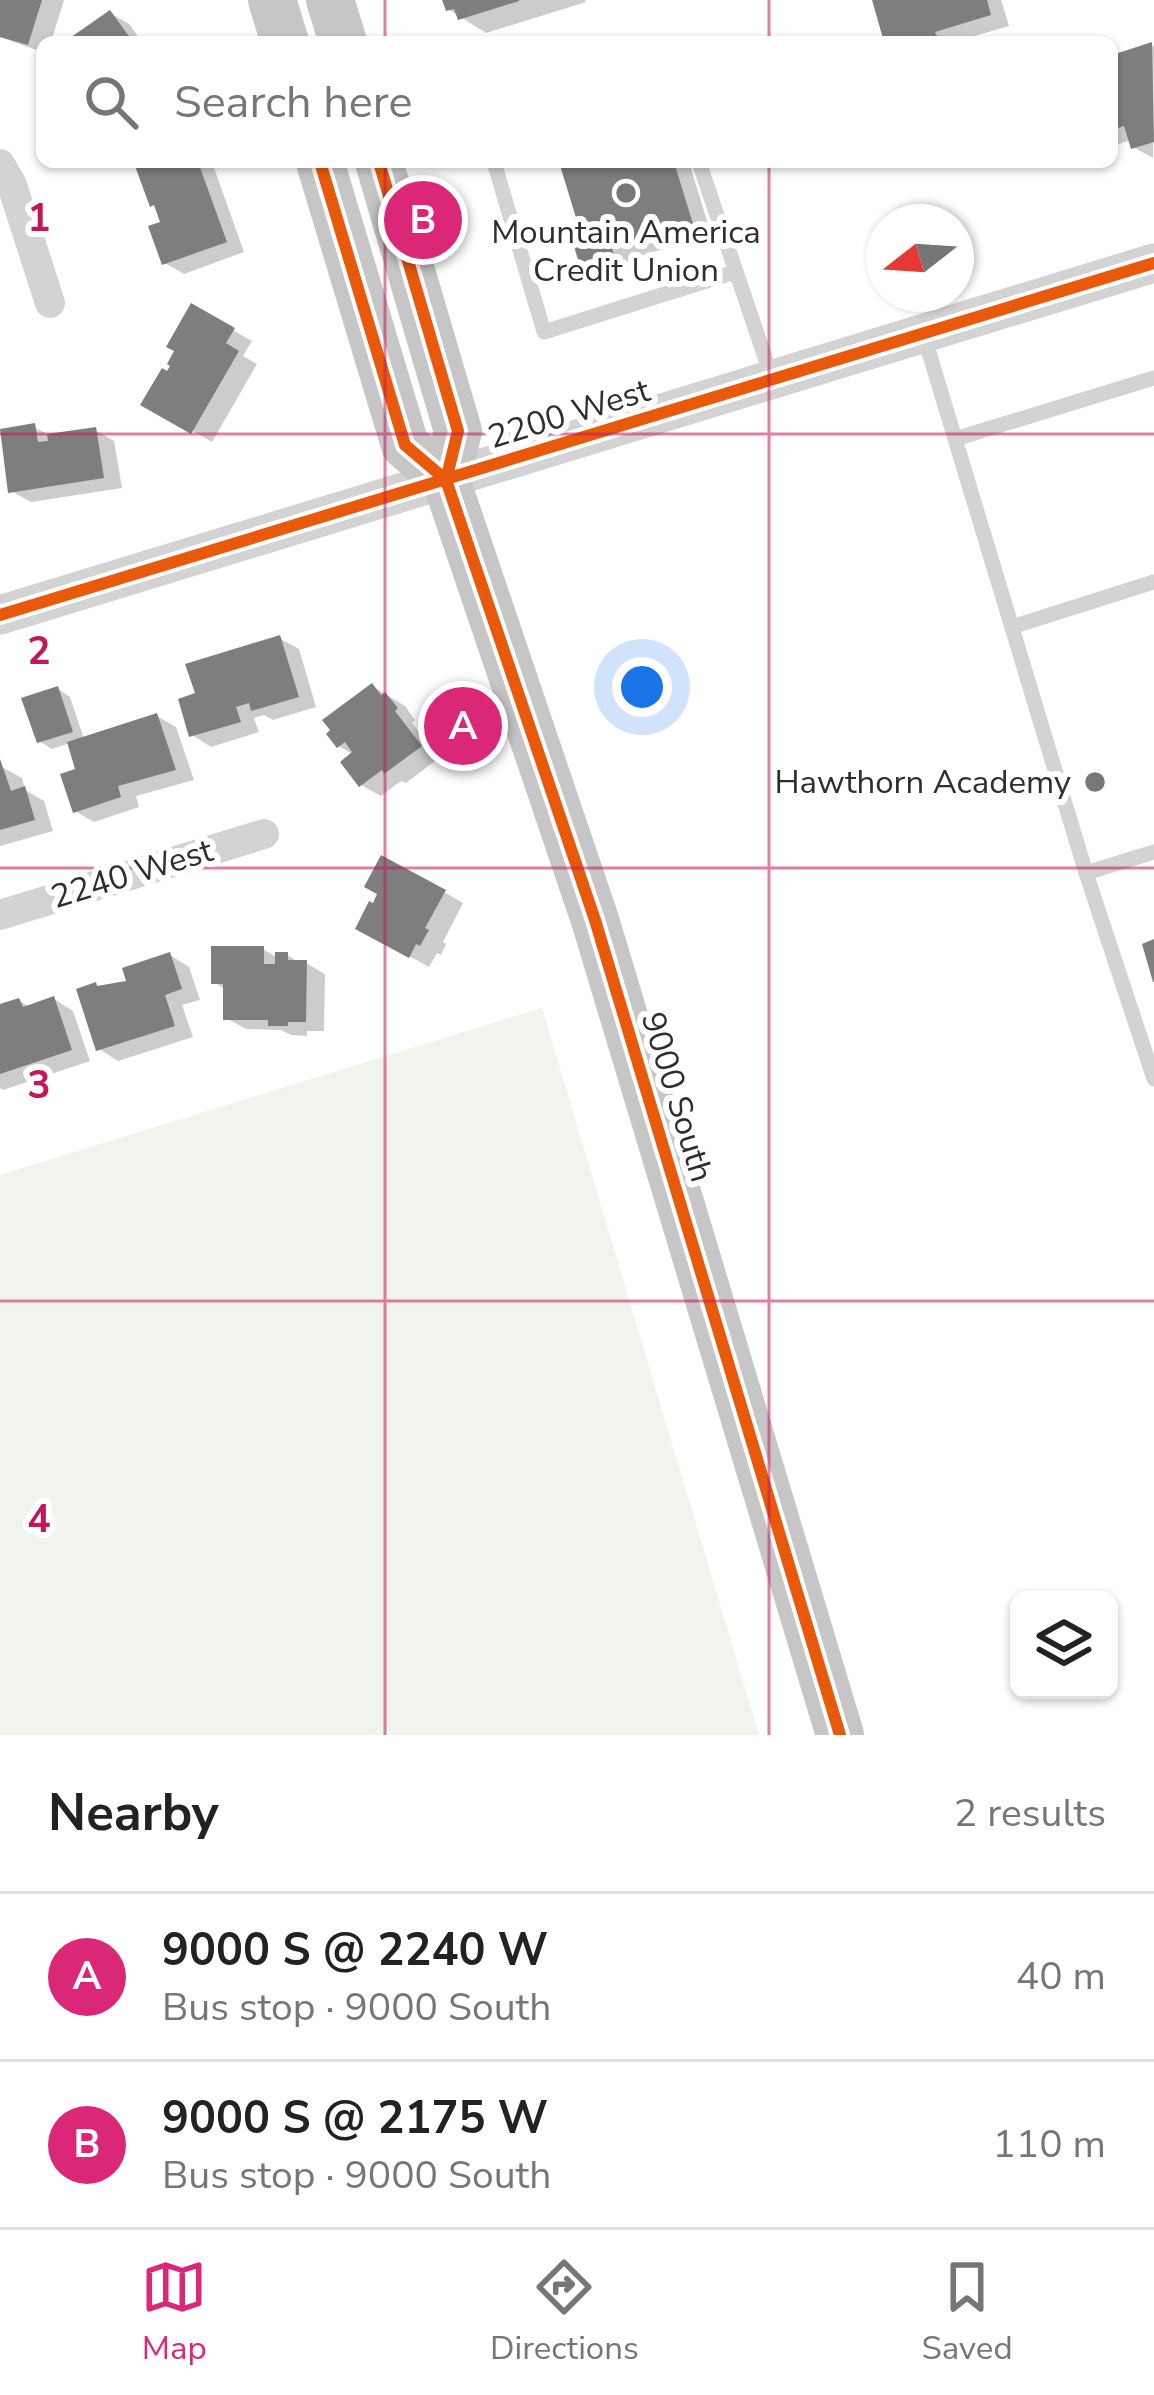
<!DOCTYPE html>
<html lang="en">
<head>
<meta charset="utf-8">
<style>
	body { margin:0; font-family:"Nunito Sans",sans-serif; background:#f2f2f2; color:#222 }
	.controls { position:absolute; right:36px; bottom:36px; display:grid; overflow:hidden; border-radius:18px; box-shadow:0 3px 9px #0004 }
	.controls button { width:108px; height:108px; display:grid; place-items:center; padding:0; border:0; border-bottom:3px solid #e0e0e0; background:#fff; color:#222; font:60px sans-serif }
	.compass { position:absolute; left:866px; top:204px; width:108px; height:108px; border-radius:50%; background:#fff; box-shadow:0 3px 9px #0004; rotate:253deg }
	.you { position:absolute; left:642px; top:687px; width:42px; height:42px; margin:-30px; border:9px solid #fff; border-radius:50%; background:#1a73e8; box-shadow:0 0 0 18px #1a73e833 }
	.badge { display:grid; place-items:center; width:78px; height:78px; border-radius:50%; background:#db2777; color:#fff; font-size:39px; font-weight:700 }
	.pin { position:absolute; translate:-50% -50%; border:6px solid #fff; box-shadow:0 3px 12px #0006 }
	.list { margin:0; padding:0; list-style:none }
	h2 { display:flex; justify-content:space-between; align-items:center; height:156px; margin:0; padding:0 48px; font-size:51px }
	h2 small { font-size:39px; font-weight:400; color:#767676 }
	.list li { display:grid; grid-template-columns:78px 1fr auto; gap:36px; align-items:center; box-sizing:border-box; height:168px; padding:0 48px; border-top:3px solid #e0e0e0 }
	.list b { display:block; font-size:45px; white-space:nowrap }
	.list p { margin:0; font-size:39px; white-space:nowrap; color:#767676 }
	.list em { font-size:39px; font-style:normal; color:#767676 }
	.icon { flex:none; width:66px; height:66px; fill:none; stroke:currentColor; stroke-width:2; stroke-linecap:round; stroke-linejoin:round }
	.map { position:relative; flex:none; width:1154px; height:1735px; overflow:hidden }
	.search { position:absolute; background:#fff; box-shadow:0 3px 9px #0004; left:36px; right:36px; top:36px; height:132px; display:flex; align-items:center; gap:30px; box-sizing:border-box; padding:0 42px; border-radius:18px; color:#767676; font-size:45px }
	.sheet { height:492px; background:#fff }
	nav { display:flex; justify-content:space-around; align-items:center; box-sizing:border-box; height:168px; border-top:3px solid #e0e0e0; background:#fff; font-size:33px; color:#767676 }
	nav a { display:grid; justify-items:center; gap:6px }
	nav .on { color:#db2777 }
	.map>svg:first-child { display:block }
	.green { fill:#f1f4ec }
	.shadow { fill:#0003 }
	.building { fill:#7e7e7e }
	.lines { fill:none; stroke-linecap:round; stroke-linejoin:round }
	.service { stroke:#d3d3d3; stroke-width:15 }
	.minor { stroke:#d3d3d3; stroke-width:30 }
	.tertiary { stroke:#d3d3d3; stroke-width:39 }
	.primary { stroke:#c6c6c6; stroke-width:48 }
	.cycleway-casing { stroke:#fff; stroke-width:20 }
	.cycleway { stroke:#e8590c; stroke-width:12 }
	.grid { fill:none; stroke:#c2185b; stroke-width:3; stroke-opacity:0.55 }
	.poi-dot { fill:#777; stroke:#fff; stroke-width:4.5 }
	.labels { text-anchor:middle; dominant-baseline:central; stroke-width:12; stroke-linejoin:round; paint-order:stroke }
	.poi-label { font-size:33px; fill:#2e2e2e; stroke:#fff }
	.street-label { font-size:33px; fill:#2e2e2e; stroke:#fff }
	.grid-label { font-size:39px; text-anchor:middle; font-weight:bold; fill:#c2185b; stroke:#fff; stroke-width:12; stroke-linejoin:round; paint-order:stroke }
</style>
</head>
<body>
<div class="map">
<svg width="1154" height="1735" viewBox="0 0 1154 1735">
	<rect width="100%" height="100%" fill="#fff"/>
	<path class="green" d="M542,1008L759,1735H0V1175Z"/>
	<g class="shadow">
		<path d="M0,0H64L51,42H42V52L0,37Z"/>
		<path d="M445,0H585L586,2L486,33L448,9Z"/>
		<path d="M875,0H1001L1009,26L954,42H887Z"/>
		<path d="M110,13L129,24L142,42H69Z"/>
		<path d="M1152,45L1154,47L1153,158L1133,147L1131,140L1116,145L1112,143V58Z"/>
		<path d="M156,162H212L244,252L184,274L165,263L164,224L158,208L153,205Z"/>
		<path d="M569,162H689L711,234L630,259L633,269L603,278L584,267V233Z"/>
		<path d="M192,307L252,341L243,356L257,364L212,442L145,404L168,375Z"/>
		<path d="M34,427L51,436L95,430L114,441L122,488L31,502L11,491Z"/>
		<path d="M279,638L299,649L316,707L273,720L264,715L254,718L259,732L211,747L192,735L198,695Z"/>
		<path d="M372,686L405,706L415,720L412,723L439,758L406,783L401,781L381,796L361,785L354,755L339,746Z"/>
		<path d="M58,689L70,697L84,739L157,716L176,727L194,780L136,796L139,807L94,822L75,811L79,771L70,743L52,749L39,741Z"/>
		<path d="M2,767L22,778L25,790L44,801L53,831L0,846V768Z"/>
		<path d="M444,892L463,903L443,942L446,944L441,955L437,953L429,967L359,928L374,907Z"/>
		<path d="M263,949L278,958L287,955L300,963H306L325,974L324,1031H307V1036L291,1035L281,1030L246,1029L226,1018V990L214,982Z"/>
		<path d="M170,955L189,967L200,1000L182,1005L193,1037L118,1061L99,1049L96,985L101,988L118,987Z"/>
		<path d="M54,999L73,1011L90,1061L3,1090L0,1088V1007L19,1001L30,1007Z"/>
	</g>
	<g class="building">
		<path d="M0,0H42L28,45L0,37Z"/>
		<path d="M442,0H519V1L458,20L454,9L446,11Z"/>
		<path d="M872,0H987L991,15L935,32L937,36L916,42H884Z"/>
		<path d="M110,10L133,42H64Z"/>
		<path d="M1152,42L1154,142L1131,149L1124,126L1112,130V55Z"/>
		<path d="M147,162H198L227,242L162,265L148,226L160,222L154,205L150,207L135,166Z"/>
		<path d="M559,162H674L693,224L612,248L615,258L581,269L570,234L580,231Z"/>
		<path d="M191,303L235,328L226,343L239,351L191,434L140,405L162,368L167,371L170,366L167,364L174,351L166,347Z"/>
		<path d="M35,423L38,442L48,441L47,434L96,427L104,478L8,493L0,429Z"/>
		<path d="M280,635L299,697L251,711L249,703L236,707L241,722L189,737L178,699L195,693L185,664Z"/>
		<path d="M372,683L381,695L385,692L398,708L395,711L422,746L384,774L382,770L359,787L340,762L352,752L345,742L337,748L326,734L330,730L322,720Z"/>
		<path d="M58,686L73,732L37,743L21,698Z"/>
		<path d="M157,713L176,770L118,786L121,797L73,813L60,774L75,769L67,742Z"/>
		<path d="M0,759L11,791L25,786L35,820L0,830Z"/>
		<path d="M381,855L446,890L425,928L429,930L420,946L416,944L409,958L355,929L369,901L373,903L377,894L364,887Z"/>
		<path d="M1154,939V982H1153L1142,944Z"/>
		<path d="M211,946H264V964H275V952H288V960H307L306,1022H288V1026H268V1020H223V984H211Z"/>
		<path d="M170,952L182,989L165,995L175,1026L96,1051L76,989L96,982L97,986L126,981L122,968Z"/>
		<path d="M54,996L72,1050L0,1074V1004L19,998L23,1007Z"/>
	</g>
	<g class="lines">
		<g class="service">
			<path d="M494,162L544,332L735,272"/>
			<path d="M699,162L771,375"/>
			<path d="M924,336L1086,873L1154,852"/>
			<path d="M955,439L1154,378"/>
			<path d="M1012,627L1154,582"/>
			<path d="M1086,873L1154,1079"/>
		</g>
		<g class="minor">
			<path d="M0,164L12,185L50,303"/>
			<path d="M0,915L264,834"/>
		</g>
		<path class="tertiary" d="M0,615L1154,263"/>
		<g class="primary">
			<path d="M272,0L285,42"/>
			<path d="M330,0L343,42"/>
			<path d="M320,162L405,445L446,480L595,920L840,1735"/>
			<path d="M379,162L458,431L446,480"/>
		</g>
		<g class="cycleway-casing">
			<g id="cycleway">
				<path d="M320,162L405,445L446,480L595,920L840,1735"/>
				<path d="M379,162L458,431L446,480"/>
				<path d="M0,615L1154,263"/>
			</g>
		</g>
		<use href="#cycleway" class="cycleway"/>
	</g>
	<path class="grid" d="M385,0V42M769,0V42M385,162V1735M769,162V1735M0,434H1154M0,868H1154M0,1301H1154"/>
	<g class="poi-dot">
		<circle cx="626" cy="193" r="12"/>
		<circle cx="1095" cy="782" r="12"/>
	</g>
	<g class="labels">
		<g class="poi-label">
			<text x="626" y="232">Mountain America<tspan x="626" dy="38">Credit Union</tspan></text>
			<text x="1071" y="782" text-anchor="end">Hawthorn Academy</text>
		</g>
		<g class="street-label">
			<text transform="translate(569 414) rotate(-17)">2200 West</text>
			<text transform="translate(132 874) rotate(-17)">2240 West</text>
			<text transform="translate(677 1097) rotate(73)">9000 South</text>
		</g>
	</g>
	<g class="grid-label">
		<text x="39" y="231">1</text>
		<text x="39" y="664">2</text>
		<text x="39" y="1098">3</text>
		<text x="39" y="1532">4</text>
	</g>
</svg>
<div class="controls">
<button><svg class="icon" aria-label="layers" viewBox="0 0 24 24"><path d="M12 4l9 5-9 5-9-5zM3 14l9 5 9-5"/></svg></button>
</div>
<svg class="compass" viewBox="-18 -18 36 36"><path d="M0-13l5 13h-10z" fill="#e53935"/><path d="M0 13l5-13h-10z" fill="#767676"/></svg>
<div class="you"></div>
<div class="pin badge" style="left:463px;top:726px">A</div>
<div class="pin badge" style="left:423px;top:220px">B</div>
<div class="search"><svg class="icon" aria-label="search" viewBox="0 0 24 24"><circle cx="10" cy="10" r="6"/><path d="M15 15l6 6"/></svg>Search here</div>
</div>
<section class="sheet">
<h2>Nearby<small>2 results</small></h2>
<ul class="list">
<li><span class="badge">A</span><div><b>9000 S @ 2240 W</b><p>Bus stop · 9000 South</p></div><em>40 m</em></li>
<li><span class="badge">B</span><div><b>9000 S @ 2175 W</b><p>Bus stop · 9000 South</p></div><em>110 m</em></li>
</ul>
</section>
<nav>
<a class="on"><svg class="icon" aria-label="map" viewBox="0 0 24 24"><path d="M3 6l6-2 6 2 6-2v14l-6 2-6-2-6 2zM9 4v14M15 6v14"/></svg>Map</a>
<a><svg class="icon" aria-label="directions" viewBox="0 0 24 24"><path d="M12 3l9 9-9 9-9-9zM9 14v-3h6M13 9l2 2-2 2"/></svg>Directions</a>
<a><svg class="icon" aria-label="saved" viewBox="0 0 24 24"><path d="M7 4h10v16l-5-4-5 4z"/></svg>Saved</a>
</nav>
</body>
</html>
